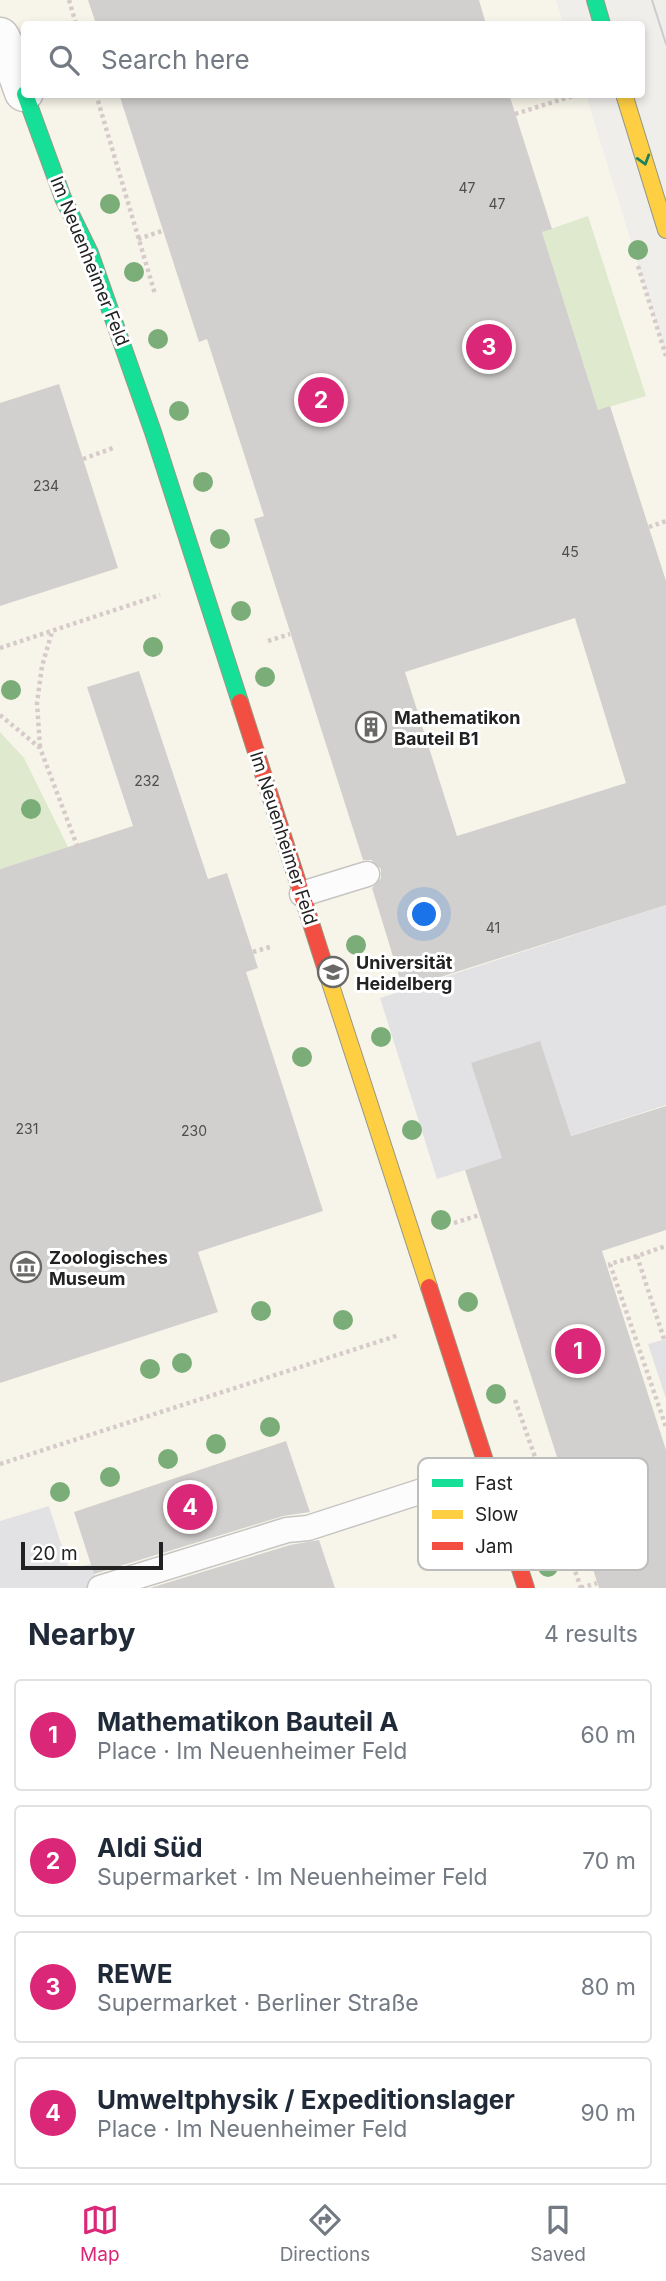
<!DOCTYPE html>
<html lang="en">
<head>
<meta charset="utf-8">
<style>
	body { margin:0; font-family:Inter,sans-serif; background:#f2f2f3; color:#1f2937 }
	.scale { position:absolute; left:21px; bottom:18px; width:142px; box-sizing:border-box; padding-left:7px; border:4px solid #222; border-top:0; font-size:19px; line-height:24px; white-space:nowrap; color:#222; -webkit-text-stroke:5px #fff; paint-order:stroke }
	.you { position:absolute; left:425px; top:915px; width:24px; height:24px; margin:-18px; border:5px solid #fff; border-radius:50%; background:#1a73e8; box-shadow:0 0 0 10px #1a73e833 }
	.badge { display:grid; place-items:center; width:46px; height:46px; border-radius:50%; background:#db2777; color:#fff; font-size:23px; font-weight:700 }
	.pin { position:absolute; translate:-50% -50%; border:4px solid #fff; box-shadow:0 2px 7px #0006 }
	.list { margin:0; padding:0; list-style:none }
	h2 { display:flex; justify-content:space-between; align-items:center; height:91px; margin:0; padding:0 28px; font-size:30px }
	h2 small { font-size:23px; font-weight:400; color:#747a83 }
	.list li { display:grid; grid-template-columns:46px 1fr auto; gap:21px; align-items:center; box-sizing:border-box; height:112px; margin:0 14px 14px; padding:0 14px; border:2px solid #e0e1e3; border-radius:7px }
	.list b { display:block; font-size:26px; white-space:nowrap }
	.list p { margin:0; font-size:23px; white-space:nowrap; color:#747a83 }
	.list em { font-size:23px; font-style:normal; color:#747a83 }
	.icon { flex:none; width:38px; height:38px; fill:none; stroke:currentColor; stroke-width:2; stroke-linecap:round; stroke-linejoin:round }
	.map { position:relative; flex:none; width:666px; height:1588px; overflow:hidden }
	.search { position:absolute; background:#fff; box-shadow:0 4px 10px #0003; left:21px; right:21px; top:21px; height:77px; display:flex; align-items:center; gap:18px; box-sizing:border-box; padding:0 24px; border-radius:7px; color:#747a83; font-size:26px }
	.sheet { height:595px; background:#fff }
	nav { display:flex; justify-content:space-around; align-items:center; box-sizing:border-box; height:98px; border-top:2px solid #e0e1e3; background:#fff; font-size:19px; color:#747a83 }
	nav a { display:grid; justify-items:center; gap:4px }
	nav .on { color:#db2777 }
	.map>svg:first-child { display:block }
	.education { fill:#f7f5e9 }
	.grass { fill:#dee9ce }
	.plaza { fill:#e2e2e5 }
	.building { fill:#d2d0ce; fill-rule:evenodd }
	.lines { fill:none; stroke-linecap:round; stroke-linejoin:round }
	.lane-casing { stroke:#c6c5c3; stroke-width:27 }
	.street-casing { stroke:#c6c5c3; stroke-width:41 }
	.fast-casing { stroke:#989885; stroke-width:18 }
	.slow-casing { stroke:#989885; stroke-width:18 }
	.jam-casing { stroke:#989885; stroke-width:18 }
	.path { stroke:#d6cbca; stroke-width:4.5; stroke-dasharray:3.5 3.5; stroke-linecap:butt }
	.lane { stroke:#fdfcfc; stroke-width:24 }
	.street { stroke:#fdfcfc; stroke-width:38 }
	.fast { stroke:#16e098; stroke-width:16 }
	.slow { stroke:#ffcf43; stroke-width:16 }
	.jam { stroke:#f24e42; stroke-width:16 }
	.tram { stroke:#ccc; stroke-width:2 }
	.tree { fill:#7aad78 }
	.oneway { stroke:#1c815d }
	.labels { text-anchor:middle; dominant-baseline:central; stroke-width:6; stroke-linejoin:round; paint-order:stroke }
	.number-label { font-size:14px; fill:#4e4e4d }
	.street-label { font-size:18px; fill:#222; stroke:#fff }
	.poi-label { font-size:18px; font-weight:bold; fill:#222; stroke:#fff; text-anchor:start }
	.key { fill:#fff; stroke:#bdbdbd; stroke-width:2 }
	.key-label { font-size:19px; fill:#222 }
</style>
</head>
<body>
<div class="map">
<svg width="666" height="1588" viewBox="0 0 666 1588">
	<rect width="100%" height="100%" fill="#f0eeeb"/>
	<path class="education" d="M0,0H556L563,24H24V94L586,95L666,356V1588H0Z"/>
	<g class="grass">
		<path d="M588,216L646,396L598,410L542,232Z"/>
		<path d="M0,732L24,758L68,847L0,869Z"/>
	</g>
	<g class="plaza">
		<path d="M666,905V1105L437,1179L380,998Z"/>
		<path d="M666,1339V1399L648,1344Z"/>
		<path d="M49,1506L69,1569L91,1564L99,1588H0V1521Z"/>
	</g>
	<g class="building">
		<path d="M88,0H479L486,24H96Z"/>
		<path d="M119,94H509L552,229L542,232L598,410L610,406L666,581V905L403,989L372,888L381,878V869L371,860H363L254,519L264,516L207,339L199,342ZM575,618L626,783L457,836L405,672Z"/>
		<path d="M59,384L118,568L0,606V403Z"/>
		<path d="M139,671L208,879L227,873L258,968L246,972L323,1211L198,1252L218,1312L0,1383V869L133,826L87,687Z"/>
		<path d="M540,1041L571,1136L666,1106V1230L602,1251L666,1450V1588H599L465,1170L502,1158L471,1063Z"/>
		<path d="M286,1441L310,1512L283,1516L94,1574L74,1512Z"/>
		<path d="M319,1540L335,1588H150L290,1545Z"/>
	</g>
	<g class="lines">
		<g class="lane-casing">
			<g id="lane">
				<path d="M302,894L367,874"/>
				<path d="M100,1588L287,1530L308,1528L487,1470"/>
			</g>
		</g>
		<g class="street-casing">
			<path id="street" d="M0,37L15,67L24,92"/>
		</g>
		<g class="fast-casing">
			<g id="fast">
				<path d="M595,0L602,24"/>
				<path d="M25,94L63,198L90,253L153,432L240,702"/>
			</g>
		</g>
		<g class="slow-casing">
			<g id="slow">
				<path d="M624,94L666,230"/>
				<path d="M326,970L429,1287"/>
			</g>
		</g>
		<g class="jam-casing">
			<g id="jam">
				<path d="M240,702L326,970"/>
				<path d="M429,1287L526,1588"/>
			</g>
		</g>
		<g class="path">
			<path d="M69,0L76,24"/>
			<path d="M96,94L155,294"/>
			<path d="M515,114L579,94"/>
			<path d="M138,239L162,231"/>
			<path d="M638,266L666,356"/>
			<path d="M83,459L113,448"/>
			<path d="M649,527L666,521"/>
			<path d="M268,641L290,634"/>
			<path d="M0,648L160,595"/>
			<path d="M0,715L40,748L78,848"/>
			<path d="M40,747L37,703L42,666L52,632"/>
			<path d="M253,952L273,946"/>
			<path d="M454,1223L479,1215"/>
			<path d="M637,1256L610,1264L666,1427"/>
			<path d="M664,1339L637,1256L666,1246"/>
			<path d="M515,1400L581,1588"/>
			<path d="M0,1464L399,1335"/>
			<path d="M581,1588L597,1583"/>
		</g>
		<use href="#lane" class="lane"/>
		<use href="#street" class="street"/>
		<use href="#fast" class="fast"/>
		<use href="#slow" class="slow"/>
		<use href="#jam" class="jam"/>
		<path class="tram" d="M652,0L666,44"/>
	</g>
	<g class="tree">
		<circle cx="110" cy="204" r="10"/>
		<circle cx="638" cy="250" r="10"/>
		<circle cx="134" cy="272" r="10"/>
		<circle cx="158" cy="339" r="10"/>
		<circle cx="179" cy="411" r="10"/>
		<circle cx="203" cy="482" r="10"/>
		<circle cx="220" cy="539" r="10"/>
		<circle cx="241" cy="611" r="10"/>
		<circle cx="153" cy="647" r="10"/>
		<circle cx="265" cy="677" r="10"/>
		<circle cx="11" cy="690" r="10"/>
		<circle cx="31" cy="809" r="10"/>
		<circle cx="356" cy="945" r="10"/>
		<circle cx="381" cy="1037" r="10"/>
		<circle cx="302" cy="1057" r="10"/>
		<circle cx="412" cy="1130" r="10"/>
		<circle cx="441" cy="1220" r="10"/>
		<circle cx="468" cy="1302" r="10"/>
		<circle cx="261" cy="1311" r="10"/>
		<circle cx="343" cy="1320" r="10"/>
		<circle cx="182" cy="1363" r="10"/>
		<circle cx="150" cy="1369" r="10"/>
		<circle cx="496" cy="1394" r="10"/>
		<circle cx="270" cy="1427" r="10"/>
		<circle cx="216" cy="1444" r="10"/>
		<circle cx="168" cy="1459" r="10"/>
		<circle cx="110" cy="1477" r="10"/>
		<circle cx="60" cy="1492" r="10"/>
		<circle cx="548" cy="1567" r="10"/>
	</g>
	<defs><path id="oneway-chevron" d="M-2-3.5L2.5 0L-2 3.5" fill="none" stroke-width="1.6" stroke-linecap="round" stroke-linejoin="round" transform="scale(1.75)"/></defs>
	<use class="oneway" href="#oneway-chevron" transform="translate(644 160) rotate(73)"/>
	<defs>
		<g id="building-ring" transform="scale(1.575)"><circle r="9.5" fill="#fff" stroke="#6a6968" stroke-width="1.5"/><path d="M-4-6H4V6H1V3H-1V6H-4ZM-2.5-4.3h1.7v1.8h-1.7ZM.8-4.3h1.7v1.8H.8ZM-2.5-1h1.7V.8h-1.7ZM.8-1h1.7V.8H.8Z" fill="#6a6968"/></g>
		<g id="university-ring" transform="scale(1.575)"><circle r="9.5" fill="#fff" stroke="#6a6968" stroke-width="1.5"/><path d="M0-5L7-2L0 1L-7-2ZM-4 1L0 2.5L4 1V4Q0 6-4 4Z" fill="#6a6968"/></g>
		<g id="museum-ring" transform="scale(1.575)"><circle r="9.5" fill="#fff" stroke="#6a6968" stroke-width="1.5"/><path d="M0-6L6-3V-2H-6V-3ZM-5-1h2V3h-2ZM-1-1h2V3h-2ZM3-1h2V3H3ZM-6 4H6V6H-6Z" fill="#6a6968"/></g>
	</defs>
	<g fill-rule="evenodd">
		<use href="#building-ring" x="371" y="727"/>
		<use href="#university-ring" x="333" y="972"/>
		<use href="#museum-ring" x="26" y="1267"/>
	</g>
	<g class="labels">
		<g class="number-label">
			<text x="467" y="187">47</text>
			<text x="497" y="203">47</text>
			<text x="46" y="485">234</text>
			<text x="570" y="551">45</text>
			<text x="147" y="780">232</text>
			<text x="493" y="927">41</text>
			<text x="27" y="1128">231</text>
			<text x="194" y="1130">230</text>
		</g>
		<g class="street-label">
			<text transform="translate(90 261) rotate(68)">Im Neuenheimer Feld</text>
			<text transform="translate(284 838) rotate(72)">Im Neuenheimer Feld</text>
		</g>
		<g class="poi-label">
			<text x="394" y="717">Mathematikon<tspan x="394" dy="21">Bauteil B1</tspan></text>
			<text x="356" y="962">Universität<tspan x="356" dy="21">Heidelberg</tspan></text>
			<text x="49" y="1257">Zoologisches<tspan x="49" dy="21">Museum</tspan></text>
		</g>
	</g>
	<rect x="418" y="1458" width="230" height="112" rx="10" class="key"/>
	<rect x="432" y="1479" width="31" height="8" fill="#16e098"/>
	<rect x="432" y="1510" width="31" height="9" fill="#ffcf43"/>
	<rect x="432" y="1542" width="31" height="8" fill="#f24e42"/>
	<g class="key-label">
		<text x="475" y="1490">Fast</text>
		<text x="475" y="1521">Slow</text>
		<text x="475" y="1553">Jam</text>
	</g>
</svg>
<div class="scale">20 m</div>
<div class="you"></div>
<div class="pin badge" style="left:578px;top:1351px">1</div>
<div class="pin badge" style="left:321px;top:400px">2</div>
<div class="pin badge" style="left:489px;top:347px">3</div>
<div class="pin badge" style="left:190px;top:1507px">4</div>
<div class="search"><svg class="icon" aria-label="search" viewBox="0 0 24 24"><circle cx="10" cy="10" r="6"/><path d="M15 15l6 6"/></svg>Search here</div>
</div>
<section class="sheet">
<h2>Nearby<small>4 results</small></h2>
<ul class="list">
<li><span class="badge">1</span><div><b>Mathematikon Bauteil A</b><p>Place · Im Neuenheimer Feld</p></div><em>60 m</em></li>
<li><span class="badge">2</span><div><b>Aldi Süd</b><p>Supermarket · Im Neuenheimer Feld</p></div><em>70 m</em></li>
<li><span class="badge">3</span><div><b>REWE</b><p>Supermarket · Berliner Straße</p></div><em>80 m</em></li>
<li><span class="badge">4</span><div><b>Umweltphysik / Expeditionslager</b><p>Place · Im Neuenheimer Feld</p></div><em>90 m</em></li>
</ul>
</section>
<nav>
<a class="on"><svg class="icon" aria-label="map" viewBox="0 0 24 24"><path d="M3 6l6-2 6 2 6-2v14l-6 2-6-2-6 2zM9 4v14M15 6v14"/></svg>Map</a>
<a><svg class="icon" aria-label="directions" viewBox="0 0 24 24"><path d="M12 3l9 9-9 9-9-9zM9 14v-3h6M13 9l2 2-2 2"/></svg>Directions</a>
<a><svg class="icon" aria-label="saved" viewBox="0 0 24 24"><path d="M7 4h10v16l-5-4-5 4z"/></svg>Saved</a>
</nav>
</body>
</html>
